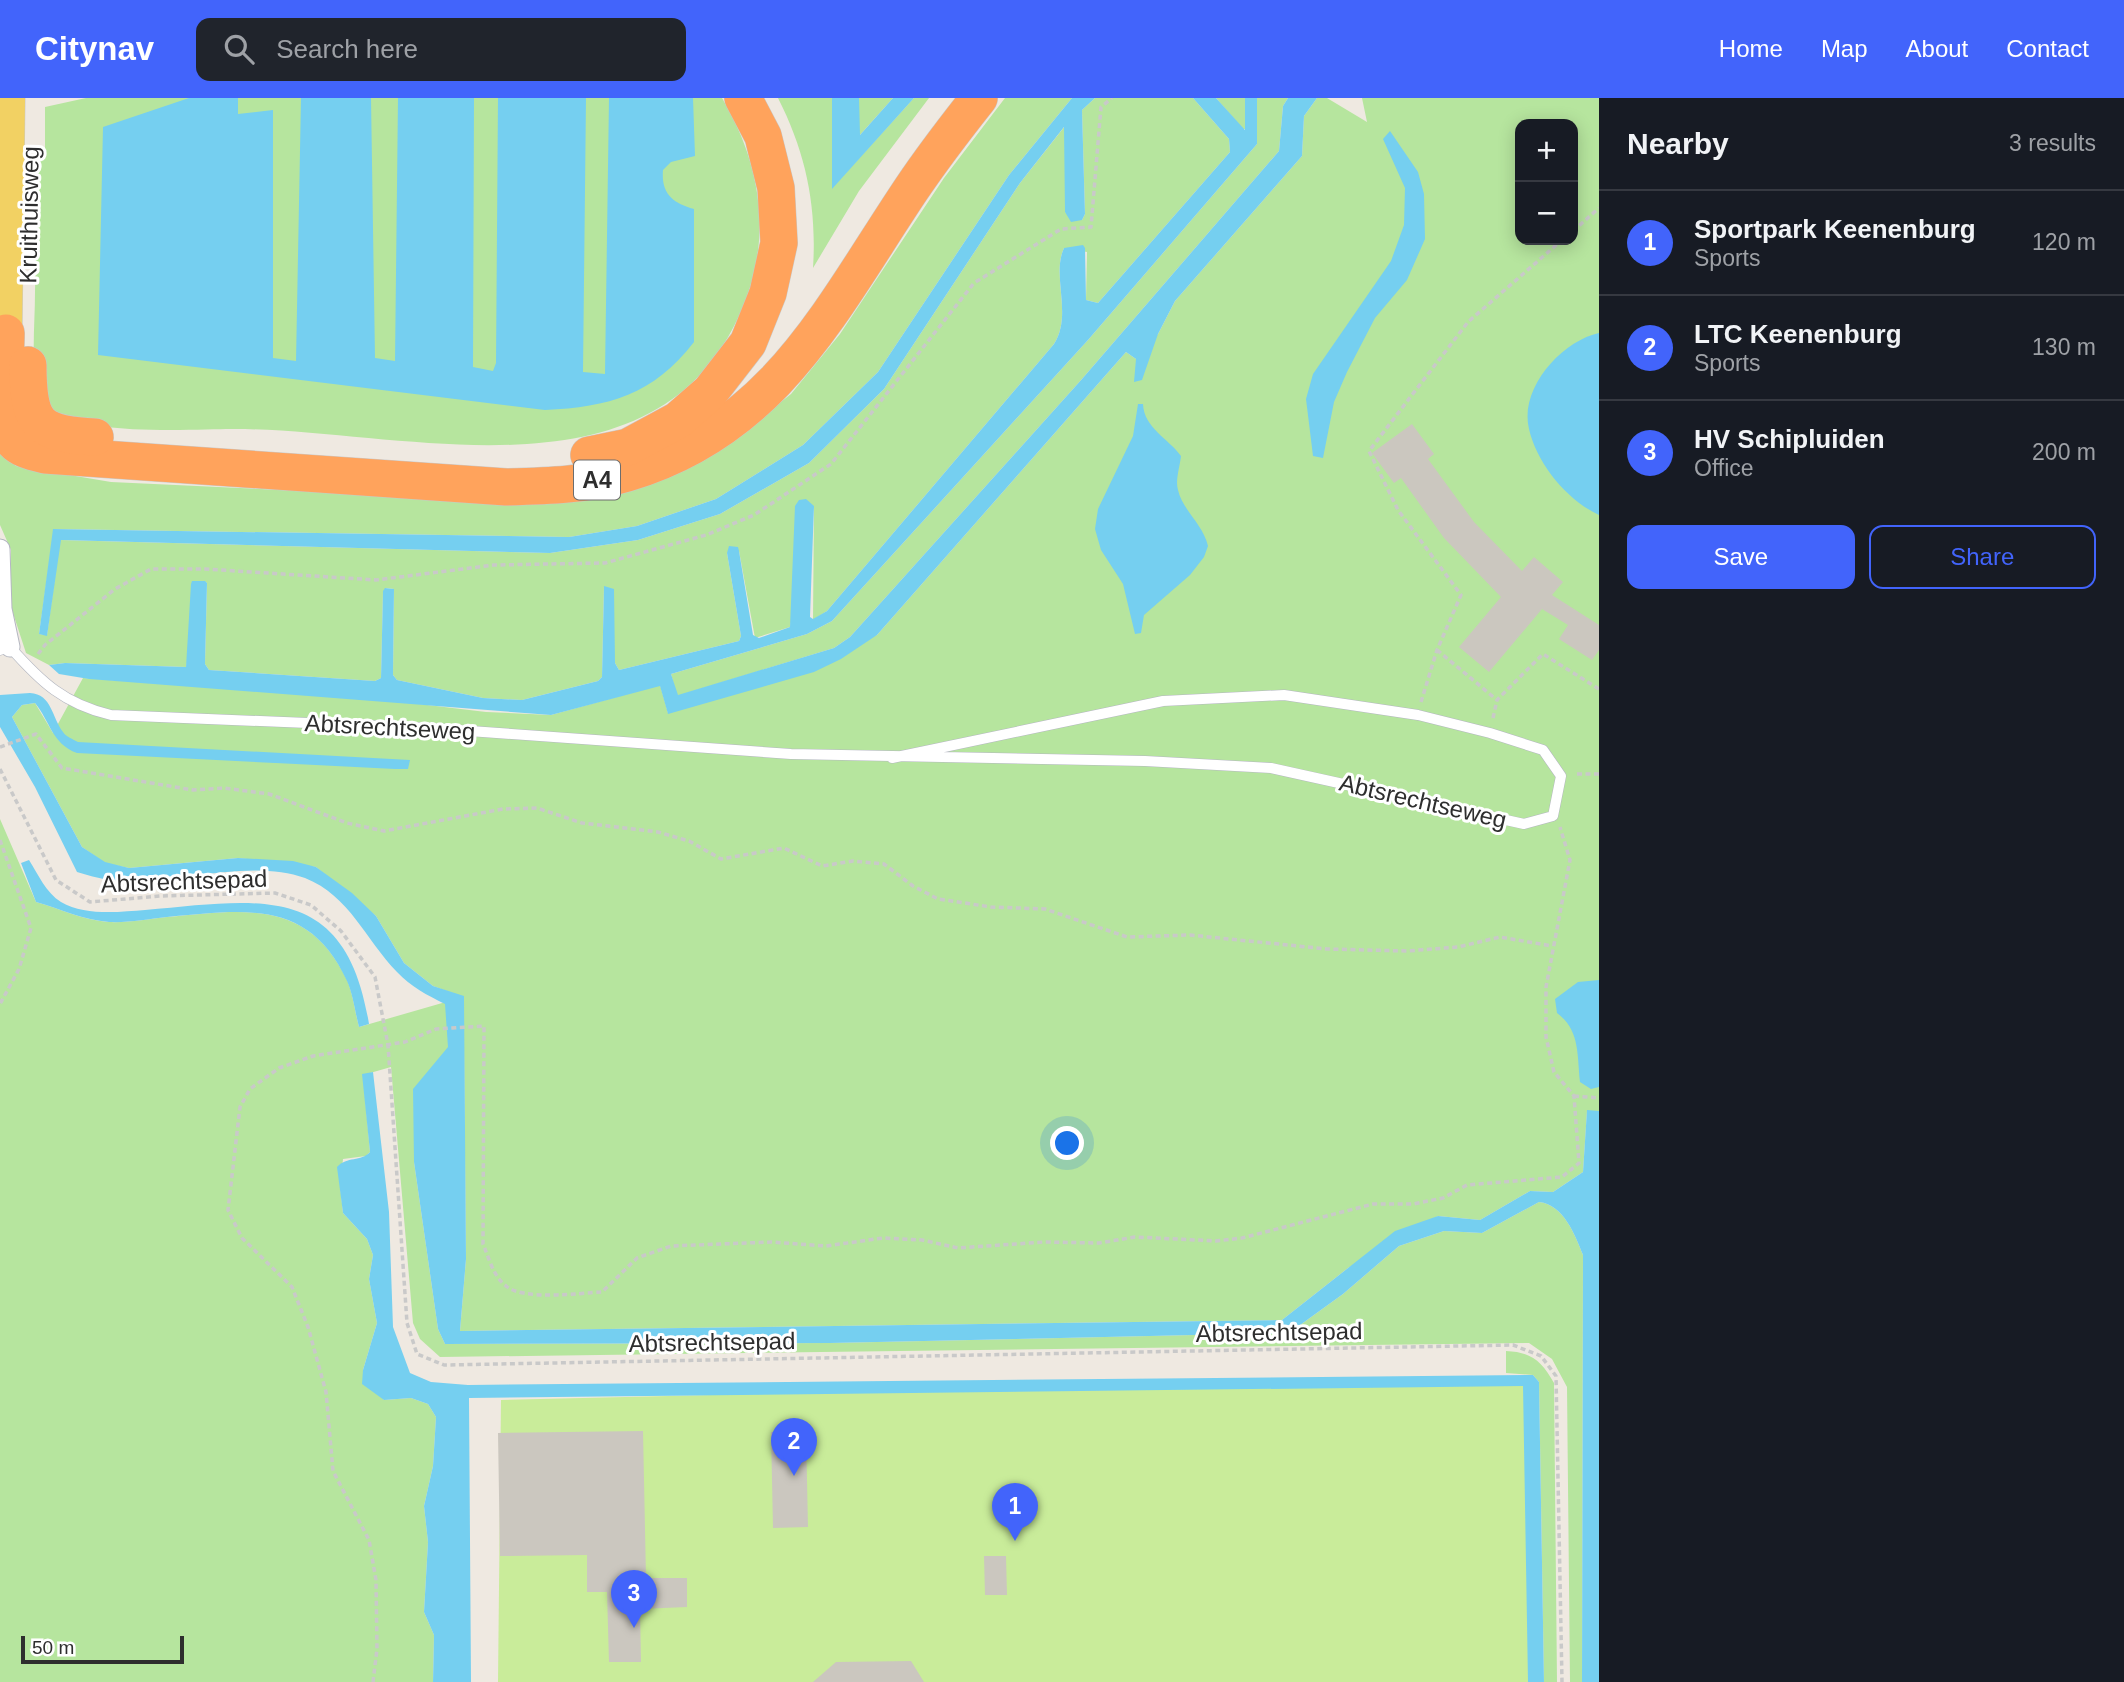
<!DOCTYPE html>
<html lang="en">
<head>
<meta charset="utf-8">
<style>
	body { margin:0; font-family:Helvetica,sans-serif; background:#20242c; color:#f1f3f6 }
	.controls { position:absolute; right:21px; top:21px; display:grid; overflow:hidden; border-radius:14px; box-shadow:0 4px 18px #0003 }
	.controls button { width:63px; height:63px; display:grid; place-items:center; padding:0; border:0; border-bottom:2px solid #363941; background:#171b24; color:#f1f3f6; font:35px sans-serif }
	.scale { position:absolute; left:21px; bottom:18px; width:163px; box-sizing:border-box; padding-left:7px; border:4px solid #2e2e2e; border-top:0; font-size:19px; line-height:24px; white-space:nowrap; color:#2e2e2e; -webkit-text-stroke:5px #fff; paint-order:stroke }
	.you { position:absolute; left:1068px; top:1046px; width:24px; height:24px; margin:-18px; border:5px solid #fff; border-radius:50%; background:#1a73e8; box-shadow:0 0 0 10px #1a73e833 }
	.badge { display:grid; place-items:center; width:46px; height:46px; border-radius:50%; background:#4264fb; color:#fff; font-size:23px; font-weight:700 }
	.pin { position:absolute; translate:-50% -58px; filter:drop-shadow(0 2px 4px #0008) }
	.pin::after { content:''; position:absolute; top:37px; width:24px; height:21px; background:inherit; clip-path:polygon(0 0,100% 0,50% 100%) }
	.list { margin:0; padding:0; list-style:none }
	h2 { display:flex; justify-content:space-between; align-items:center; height:91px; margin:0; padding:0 28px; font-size:30px }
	h2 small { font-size:23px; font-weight:400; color:#9ea1a6 }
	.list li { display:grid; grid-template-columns:46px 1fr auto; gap:21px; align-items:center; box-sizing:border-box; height:105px; padding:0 28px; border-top:2px solid #363941 }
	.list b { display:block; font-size:26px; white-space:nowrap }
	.list p { margin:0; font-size:23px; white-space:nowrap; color:#9ea1a6 }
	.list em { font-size:23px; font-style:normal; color:#9ea1a6 }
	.actions { display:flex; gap:14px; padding:21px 28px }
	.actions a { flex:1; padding:16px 0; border:2px solid #4264fb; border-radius:14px; text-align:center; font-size:24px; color:#4264fb }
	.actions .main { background:#4264fb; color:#fff }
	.icon { flex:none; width:38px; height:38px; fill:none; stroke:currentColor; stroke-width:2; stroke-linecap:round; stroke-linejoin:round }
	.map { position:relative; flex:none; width:1599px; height:1584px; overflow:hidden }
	header { display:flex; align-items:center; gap:42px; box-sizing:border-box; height:98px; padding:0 35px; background:#4264fb; color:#fff }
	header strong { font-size:33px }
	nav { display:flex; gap:38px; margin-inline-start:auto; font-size:24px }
	.search { width:490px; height:63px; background:#20242c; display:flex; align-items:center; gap:18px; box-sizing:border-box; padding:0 24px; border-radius:14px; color:#9ea1a6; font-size:26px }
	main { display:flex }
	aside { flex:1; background:#171b24 }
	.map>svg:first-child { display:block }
	.green { fill:#b6e59e; fill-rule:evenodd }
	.pitch { fill:#c9ec9a }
	.water { fill:#75cff0 }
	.building { fill:#cbc7bf }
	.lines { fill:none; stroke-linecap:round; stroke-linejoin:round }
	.service-casing { stroke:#b4b7c1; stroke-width:11 }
	.minor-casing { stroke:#b4b7c1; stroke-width:21 }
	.primary-casing { stroke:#c9c9c9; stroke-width:33 }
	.motorway-casing { stroke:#c9c9c9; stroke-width:38 }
	.path { stroke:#c9c9c9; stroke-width:3.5; stroke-dasharray:5 3.5; stroke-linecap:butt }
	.service { stroke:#fff; stroke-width:10 }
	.minor { stroke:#fff; stroke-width:19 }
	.primary { stroke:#f2d163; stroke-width:32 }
	.motorway { stroke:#ffa35c; stroke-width:37 }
	.labels { text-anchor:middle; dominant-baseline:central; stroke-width:6; stroke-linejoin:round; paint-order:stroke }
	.shield { fill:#fff; stroke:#6d6d6d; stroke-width:2 }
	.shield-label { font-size:23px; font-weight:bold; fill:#2e2e2e }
	.street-label { font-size:24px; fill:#2e2e2e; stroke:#fff }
</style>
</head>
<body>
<header>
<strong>Citynav</strong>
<div class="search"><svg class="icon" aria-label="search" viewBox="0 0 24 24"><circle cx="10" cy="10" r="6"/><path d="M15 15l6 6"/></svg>Search here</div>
<nav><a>Home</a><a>Map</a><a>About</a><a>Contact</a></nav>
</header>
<main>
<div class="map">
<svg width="1599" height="1584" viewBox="0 0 1599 1584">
	<rect width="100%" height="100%" fill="#efe9e1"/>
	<g class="green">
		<path d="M86,0H722C759,62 772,133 746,201C665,416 403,330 231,331C196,331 71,339 51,309C43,298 35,275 34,262C33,240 35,217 35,194C36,147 37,99 39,52L45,50V9Z"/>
		<path d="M778,0H832V90L914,0H929L859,93L813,170C817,108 806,55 778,0Z"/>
		<path d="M859,0H893L859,38Z"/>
		<path d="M1005,0H1072L1009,77L878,274L803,347L716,401L637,428L569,439L54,431L39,536L47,537L60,442L550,455L638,442L720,416L809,365L884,291L1020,85L1065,28V114L1082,122L1085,116L1082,12L1095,0H1193L1229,41L1230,54L1098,205L1086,202L1087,154L1064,150C1051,178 1073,216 1054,246L827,513L813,522L814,408L790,529L755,540L739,453L727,455L741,538L739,543L619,572L615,565L604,488L602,579L598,583L522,602L483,600L397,582L393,577L394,491L386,490L383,494L381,580L375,583L209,572L205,566L207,485L204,483L186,569L65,565L49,567L26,555L11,509V452L0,427V353L16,368L111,384L476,401L728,346L791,296L840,236L944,80Z"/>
		<path d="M1216,0H1245L1246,31H1243Z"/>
		<path d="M1257,0H1288L1283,8L1279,53L1082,281L850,539L834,550L677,598L671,576L807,536L832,523L1088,242L1257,46Z"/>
		<path d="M1317,0H1327L1367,24L1362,0H1599V1013H1587L1583,1074L1553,1094L1530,1093L1480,1122L1438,1118L1348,1170L1282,1222L460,1233L466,1161L464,950L414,1064L438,1231L445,1246L830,1245L1289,1235L1343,1196L1399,1148L1444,1133L1482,1135L1539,1104C1564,1107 1575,1137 1583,1157L1582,1584H1570L1567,1289L1552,1261L1529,1245L440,1259L420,1241L413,1225L391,969L363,977L370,1054L366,1058L343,1061L340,1087L343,1115L367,1141L373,1157L369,1181L377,1225L363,1272L384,1302L411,1300L428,1306L436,1319L433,1368L424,1408L428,1444L424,1514L434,1537L433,1584H0V721L36,804C61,811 83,822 108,824C128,825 148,821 167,819C244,812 308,800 347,882C353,896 355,914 359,929L463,899L433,888L404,865L376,818L316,769L238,760L129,770L105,765L82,749L12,619L22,607L35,605L53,635L83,580L394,603L486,614L551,617L660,587L668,615L877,537L1126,254L1136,261L1158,236L1175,203L1302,58L1304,18ZM1520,26H1573V142H1520Z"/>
		<path d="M1506,1253C1532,1254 1542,1264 1554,1285L1557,1584H1544L1539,1284L1533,1277L1506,1275Z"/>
	</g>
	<path class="pitch" d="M1530,1278L1529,1584H498L501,1302Z"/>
	<g class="water">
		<path d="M189,0H238V16L273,12V260L296,263L301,0H371L375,260L395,263L398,0H474L473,269L493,273L496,265L498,0H586L583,274L605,276L609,0H693L695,58L671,64L663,72C661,96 673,105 694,111V244C653,297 609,309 545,312L98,257L103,29Z"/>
		<path d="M832,0H859L860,37L893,0H914L832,91Z"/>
		<path d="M1072,0H1095L1082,12L1085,116L1082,122L1071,124L1065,114L1064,29L1020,85L884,291L809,365L720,416L638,442L550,455L61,442L47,538L39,536L53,431L569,439L637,428L716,401L803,347L878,274L1009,77Z"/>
		<path d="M1193,0H1216L1245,32V0H1257V46L1088,242L832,523L807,536L671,576L678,597L834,550L850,539L1082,281L1279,53L1283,8L1288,0H1317L1304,18L1302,58L1175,203L1158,236L1142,282L1134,284L1136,261L1126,254L877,537L841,561L814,574L668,616L660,588L551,617L89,581L59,576L49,567L65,565L186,569L191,486L192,483H205L207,485L205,566L209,572L375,583L381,580L383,493L385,490L394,491L393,577L397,582L483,600L522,602L598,583L602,579L604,488L614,491L615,565L619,572L739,543L741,538L727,455L729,448L738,449L739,453L753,537L759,540L790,529L795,408L799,402L806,401L814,408L810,519L813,521L827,513L1054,246C1073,216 1051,178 1064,150L1083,147L1085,150L1086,202L1098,205L1230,54L1229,41Z"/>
		<path d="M1390,33L1418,74L1424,96L1425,141L1407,182L1375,220L1347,274L1334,304L1323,360L1313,358L1306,301L1313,276L1391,163L1404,127L1405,90L1383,41Z"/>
		<path d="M1599,235V417C1567,402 1537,366 1529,331C1519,290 1562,243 1599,235Z"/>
		<path d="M1138,306H1143C1144,330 1168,340 1181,358C1180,368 1175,383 1178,392C1183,413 1203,426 1208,448L1204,459L1190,477L1144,517L1141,535L1135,536L1123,486L1101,452L1095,431L1098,411L1133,338Z"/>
		<path d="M30,595C52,596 52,620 63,634C66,639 73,641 78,644L410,662L408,671H395L77,655C52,646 50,623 35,605L22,607L12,619L82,749L105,764L129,770L238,760L293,763L316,769L352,795L376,818L404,865L433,888L464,898L466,1161L460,1233L1282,1222L1395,1133L1438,1118L1480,1122L1530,1093L1553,1094L1583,1074L1587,1012L1599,1013V1584H1582L1583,1157C1575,1137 1564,1107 1539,1104L1482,1135L1444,1133L1399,1148L1343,1196L1289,1235L830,1245L445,1246L438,1231L414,1064L413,991L448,949L445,906C427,897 411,889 397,874C365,841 350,798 305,780C249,759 166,789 108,782C98,780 87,777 77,774L35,689L0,629V597Z"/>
		<path d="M29,762C38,776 46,795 61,804C85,818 119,814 145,812C259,802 346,782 369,926L359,929C355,914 353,896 347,883C309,800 244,812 167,819C148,821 128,825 109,824C83,822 61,811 36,804L21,765Z"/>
		<path d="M1599,882V989L1591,991L1580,984C1577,956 1580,932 1557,915L1555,901L1578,884Z"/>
		<path d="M373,974L389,1114L393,1229L410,1275L431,1284L468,1287L1533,1277L1539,1284L1544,1584H1528L1523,1288L469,1300L471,1584H433L434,1537L424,1514L428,1444L424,1408L433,1368L436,1319L428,1306L411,1300L384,1302L362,1286L363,1272L377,1225L369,1181L373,1157L367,1141L343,1115L337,1069C347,1058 361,1064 370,1054L362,976Z"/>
	</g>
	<g class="building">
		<path d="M1412,326L1434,356L1428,361L1474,424L1522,473L1534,459L1563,484L1552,497L1599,527V552L1592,562L1559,541L1568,527L1542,511L1489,574L1459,549L1501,499L1444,440L1401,380L1394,385L1372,355Z"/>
		<path d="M643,1333L646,1480H687V1509L640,1511L641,1564H609L607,1494H587V1457L500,1458L498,1335Z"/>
		<path d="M771,1334H806L808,1429L773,1430Z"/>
		<path d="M984,1458H1006L1007,1497H985Z"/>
		<path d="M911,1563L924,1584H813L836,1564Z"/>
	</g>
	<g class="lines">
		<g class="service-casing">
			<path id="service" d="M0,552L10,549C41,584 64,606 111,617L428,630L791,656L1145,663L1271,670L1524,726L1553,718L1561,678L1543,652L1490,635L1418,617L1284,597L1163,603L892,660"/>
		</g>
		<g class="minor-casing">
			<path id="minor" d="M0,451L2,511L10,549"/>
		</g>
		<g class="primary-casing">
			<path id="primary" d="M6,235L9,0"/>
		</g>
		<g class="motorway-casing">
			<g id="motorway">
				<path d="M6,235C6,260 0,318 11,340C18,351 32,354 45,357L506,389C546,388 588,387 627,375C776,331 832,209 912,90C933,59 956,29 979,0"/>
				<path d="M28,267C28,326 37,336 95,339"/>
				<path d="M589,357L628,349L678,322L710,294L748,245L768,195L779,145L776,90L763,38L743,0"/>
			</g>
		</g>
		<g class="path">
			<path d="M1573,133L1599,110"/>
			<path d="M1437,552L1497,602L1543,556L1599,591"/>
			<path d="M38,556L45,547L115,491L151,471H205L376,482L494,467L605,465L706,437L754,417L831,366L974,185L1061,131L1091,129L1101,9L1112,0"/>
			<path d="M1421,604L1437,552L1461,497L1398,412L1369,353L1468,224L1562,142"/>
			<path d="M1493,620L1497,602"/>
			<path d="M0,649L36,636L62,670L193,692L224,690L269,696L347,725L384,733L503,711L537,710L582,725L658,734L689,743L721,761L784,750L822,768L853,763L884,766L913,788L938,801L991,809L1045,811L1127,839L1190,837L1327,851L1407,853L1458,849L1500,839L1552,848"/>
			<path d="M0,671L56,782L90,804L160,798L275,795L311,807L341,833L375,879L388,947L407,1225L417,1256L444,1267L1513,1247L1541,1258L1556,1278L1562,1584"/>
			<path d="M1577,676H1599"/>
			<path d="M0,742L31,830L19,871L0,906"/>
			<path d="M1574,998L1599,1000"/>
			<path d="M373,1584L377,1551L376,1482L369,1442L333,1373L326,1294L308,1229L292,1189L242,1140L228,1112L240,1009L250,991L279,970L313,958L405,944L436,931L484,928L483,1146C489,1160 493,1178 506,1188C524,1203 579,1195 602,1194L637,1160L671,1148L771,1144L826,1148L883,1140L922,1142L958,1150L1044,1144L1099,1145L1135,1139L1216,1143L1242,1140L1373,1106H1413L1443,1100L1467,1087L1562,1079L1579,1065L1574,998L1554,974L1546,939V889L1570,762L1560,729"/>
		</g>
		<use href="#service" class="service"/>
		<use href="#minor" class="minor"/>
		<use href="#primary" class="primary"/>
		<use href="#motorway" class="motorway"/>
	</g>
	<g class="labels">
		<rect class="shield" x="574" y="362.5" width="46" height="39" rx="5"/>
		<g class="shield-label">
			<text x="597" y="382">A4</text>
		</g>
		<g class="street-label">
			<text transform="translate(29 117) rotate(-89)">Kruithuisweg</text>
			<text transform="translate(390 629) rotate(3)">Abtsrechtseweg</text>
			<text transform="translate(1423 703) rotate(13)">Abtsrechtseweg</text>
			<text transform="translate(184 783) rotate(-2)">Abtsrechtsepad</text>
			<text transform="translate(1279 1234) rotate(-1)">Abtsrechtsepad</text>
			<text transform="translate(712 1244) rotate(-1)">Abtsrechtsepad</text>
		</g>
	</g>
</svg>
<div class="controls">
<button>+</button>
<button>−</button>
</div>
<div class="scale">50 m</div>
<div class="you"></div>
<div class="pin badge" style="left:1015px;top:1443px">1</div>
<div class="pin badge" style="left:794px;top:1378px">2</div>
<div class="pin badge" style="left:634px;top:1530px">3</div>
</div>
<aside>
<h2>Nearby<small>3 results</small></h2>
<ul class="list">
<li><span class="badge">1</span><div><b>Sportpark Keenenburg</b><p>Sports</p></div><em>120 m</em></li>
<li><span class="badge">2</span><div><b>LTC Keenenburg</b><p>Sports</p></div><em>130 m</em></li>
<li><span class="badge">3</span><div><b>HV Schipluiden</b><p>Office</p></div><em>200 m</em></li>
</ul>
<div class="actions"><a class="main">Save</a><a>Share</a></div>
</aside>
</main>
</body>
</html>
